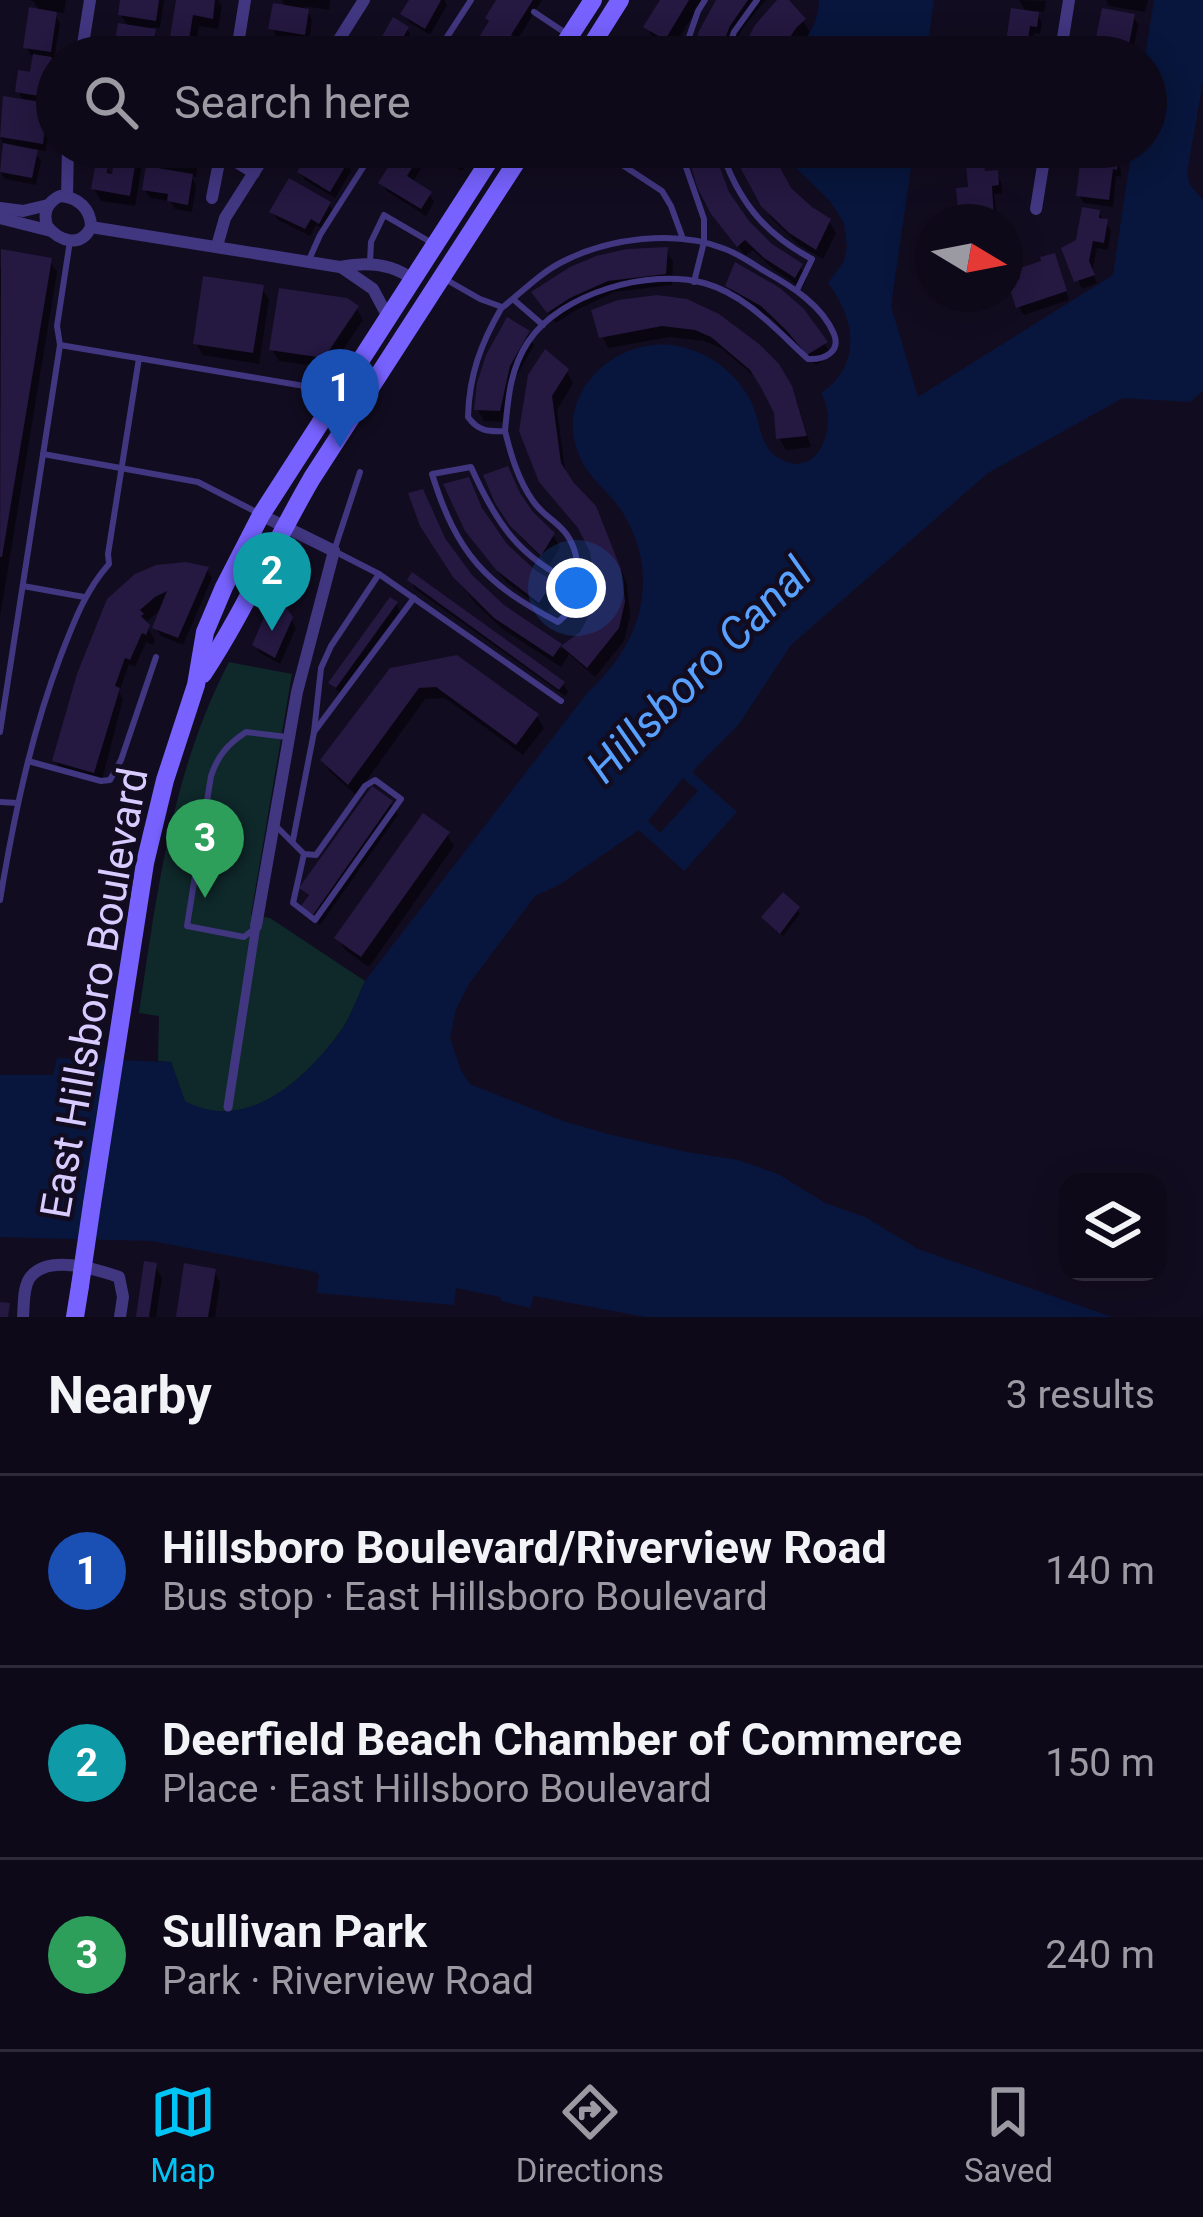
<!DOCTYPE html>
<html lang="en">
<head>
<meta charset="utf-8">
<style>
	body { margin:0; font-family:Roboto,sans-serif; background:#171221; color:#f1f3f6 }
	.controls { position:absolute; right:36px; bottom:36px; display:grid; overflow:hidden; border-radius:24px; box-shadow:0 6px 30px #0003 }
	.controls button { width:108px; height:108px; display:grid; place-items:center; padding:0; border:0; border-bottom:3px solid #2e2a37; background:#0e0918; color:#f1f3f6; font:60px sans-serif }
	.compass { position:absolute; left:915px; top:204px; width:108px; height:108px; border-radius:50%; background:#0e0918; box-shadow:0 6px 30px #0003; rotate:100deg }
	.you { position:absolute; left:576px; top:588px; width:42px; height:42px; margin:-30px; border:9px solid #fff; border-radius:50%; background:#1a73e8; box-shadow:0 0 0 18px #1a73e833 }
	.badge { display:grid; place-items:center; width:78px; height:78px; border-radius:50%; background:#00c4f6; color:#fff; font-size:39px; font-weight:700 }
	.pin { position:absolute; translate:-50% -99px; filter:drop-shadow(0 3px 6px #0008) }
	.pin::after { content:''; position:absolute; top:63px; width:42px; height:36px; background:inherit; clip-path:polygon(0 0,100% 0,50% 100%) }
	.list { margin:0; padding:0; list-style:none }
	h2 { display:flex; justify-content:space-between; align-items:center; height:156px; margin:0; padding:0 48px; font-size:51px }
	h2 small { font-size:39px; font-weight:400; color:#9b9aa2 }
	.list li { display:grid; grid-template-columns:78px 1fr auto; gap:36px; align-items:center; box-sizing:border-box; height:192px; padding:0 48px; border-top:3px solid #2e2a37 }
	.list b { display:block; font-size:45px; white-space:nowrap }
	.list p { margin:0; font-size:39px; white-space:nowrap; color:#9b9aa2 }
	.list em { font-size:39px; font-style:normal; color:#9b9aa2 }
	.icon { flex:none; width:66px; height:66px; fill:none; stroke:currentColor; stroke-width:2; stroke-linecap:round; stroke-linejoin:round }
	.map { position:relative; flex:none; width:1203px; height:1317px; overflow:hidden }
	.search { position:absolute; background:#0e0918; box-shadow:0 6px 30px #0003; left:36px; right:36px; top:36px; height:132px; display:flex; align-items:center; gap:30px; box-sizing:border-box; padding:0 42px; border-radius:66px; color:#9b9aa2; font-size:45px }
	.sheet { height:732px; background:#0e0918 }
	nav { display:flex; justify-content:space-around; align-items:center; box-sizing:border-box; height:168px; border-top:3px solid #2e2a37; background:#0e0918; font-size:33px; color:#9b9aa2 }
	nav a { display:grid; justify-items:center; gap:6px }
	nav .on { color:#00c4f6 }
	.map>svg:first-child { display:block }
	.green { fill:#0f282a }
	.water { fill:#08163d; fill-rule:evenodd }
	.shadow { fill:#0007 }
	.building { fill:#251841 }
	.lines { fill:none; stroke-linecap:round; stroke-linejoin:round }
	.service { stroke:#413680; stroke-width:6 }
	.pedestrian { stroke:#413680; stroke-width:9 }
	.minor { stroke:#413680; stroke-width:12 }
	.secondary { stroke:#7762ff; stroke-width:18 }
	.secondary-bridge { stroke:#7762ff; stroke-width:18 }
	.labels { text-anchor:middle; dominant-baseline:central; stroke-width:9; stroke-linejoin:round; paint-order:stroke }
	.street-label { font-size:42px; fill:#d7cbff; stroke:#120c20 }
	.water-label { font-size:45px; font-style:italic; fill:#59a1ff; stroke:#120c20 }
</style>
</head>
<body>
<div class="map">
<svg width="1203" height="1317" viewBox="0 0 1203 1317">
	<rect width="100%" height="100%" fill="#120c20"/>
	<path class="green" d="M229,662L292,674L251,915L270,918L365,981C357,998 351,1017 340,1032C305,1080 247,1134 185,1102L171,1062L158,1061L159,1016L139,1013C157,892 172,771 229,662Z"/>
	<g class="water">
		<path d="M819,0H934L926,57H794C807,34 818,28 819,0Z"/>
		<path d="M1154,0H1203V81L1187,173L1190,185L1203,200V391L1190,402L1123,398L988,473L791,645L739,724L692,772L737,812L684,871L639,830L559,885L535,896L469,984L456,1009L450,1038L461,1071L470,1084L563,1121L608,1134L687,1152L738,1160L778,1174L825,1203L865,1217L918,1249L1112,1317H645L534,1296L530,1308L501,1301L500,1297L456,1288L454,1305L317,1293L319,1275L316,1272L151,1241L0,1237V1075H53L57,1058L171,1062L185,1101C246,1134 305,1080 340,1032C351,1017 357,998 365,981L588,692C641,644 662,578 623,513C610,492 588,478 579,455C556,403 601,350 653,345C695,341 739,369 754,409C761,426 760,445 777,457C818,484 840,425 821,393C863,365 855,318 828,283L844,261L847,247L844,223L830,201L795,167L785,147H914L891,306L918,397L1113,275L1132,147H1146L1145,57ZM683,778L698,791L660,833L648,821Z"/>
	</g>
	<g class="shadow">
		<path d="M29,0H66L64,13L53,12L60,23L54,59L48,58L55,69L49,104L45,103L51,114L46,151L33,149L41,161L36,185L5,179L0,171L5,146L0,137L5,99L24,102L18,91L32,75L35,56L31,55L26,47L40,12L34,2Z"/>
		<path d="M123,0H164L160,28L151,27L161,44L158,57H123L117,46L129,28L121,15Z"/>
		<path d="M179,0H218L222,6L218,29L199,26L195,50L206,51L209,57H170Z"/>
		<path d="M282,0H330L329,10L304,6L312,20L309,42L277,37L272,28L286,8Z"/>
		<path d="M412,0H444L447,5L430,35L409,22L404,14Z"/>
		<path d="M500,0H542L516,42L536,57H456L463,44L474,51Z"/>
		<path d="M663,0H702L672,50L653,39L647,27Z"/>
		<path d="M719,0H766L744,26L727,57H695Z"/>
		<path d="M782,0L803,21L810,32L791,57H742Z"/>
		<path d="M1019,0L1046,1L1044,12L1035,11L1042,23L1040,34L1034,33L1030,57H1013L1008,49L1027,13Z"/>
		<path d="M1106,0H1148L1145,12L1109,6Z"/>
		<path d="M1134,17L1138,25L1132,57H1103L1098,47Z"/>
		<path d="M407,29L410,34L396,57L380,56L377,51Z"/>
		<path d="M105,147H145L135,206L101,201L94,189L106,166L114,179L118,154L108,153Z"/>
		<path d="M156,147L200,149L196,177L191,176L196,185L192,212L175,209L170,201L150,198L145,190L161,172L154,159Z"/>
		<path d="M315,147H321L347,162L351,171L335,198L305,180L300,172Z"/>
		<path d="M340,147H368L362,156Z"/>
		<path d="M404,147H412L421,152L426,161L412,183L429,194L434,202L426,216L387,191L382,183Z"/>
		<path d="M436,147H478L462,171L440,156Z"/>
		<path d="M737,147H770L775,166L789,190L829,221L836,233L823,259L799,245L771,218L743,166Z"/>
		<path d="M994,147H1012L1010,165L997,164L992,155Z"/>
		<path d="M1084,147H1113L1111,161L1116,162L1121,170V177L1116,176L1113,207L1084,203L1079,195L1091,159Z"/>
		<path d="M983,166L987,174L996,173L1001,182L1002,193L994,194L997,222H963Z"/>
		<path d="M329,204L334,213L324,230L316,225L310,236L278,220L273,212Z"/>
		<path d="M715,213L800,266L807,278L802,288L774,270L753,250L745,256Z"/>
		<path d="M1099,213L1111,230L1108,250L1097,248L1092,272L1097,283L1082,289L1064,248L1079,242Z"/>
		<path d="M666,250L673,262L672,285L615,292L576,310L556,323L542,304Z"/>
		<path d="M3,253L50,261L57,272L0,617V271Z"/>
		<path d="M1045,263L1058,264L1069,300L1024,315L1019,307Z"/>
		<path d="M728,286L802,311L832,355L816,365L771,318L735,298Z"/>
		<path d="M262,288L269,300L259,364L203,355L196,343Z"/>
		<path d="M657,298L776,366L797,401L811,447L786,450L779,438L777,412L761,382L721,348L704,341L670,337L608,348L602,336Z"/>
		<path d="M356,308L363,320L331,368L279,361L272,349Z"/>
		<path d="M528,333L534,345L515,379L506,422L484,421L477,409Z"/>
		<path d="M566,371L573,383L557,410L566,477L602,522L627,584L630,616L624,641L595,677L569,654L561,667L504,630L476,604L450,571L446,545L480,587L562,649L583,634L595,610L598,585L593,551L522,431Z"/>
		<path d="M498,501H522L553,535L560,547L549,565L521,538Z"/>
		<path d="M485,517L505,546L551,583L558,595L547,612L506,582L475,544Z"/>
		<path d="M207,570L212,578L183,645L161,636L156,628L164,606L145,623L155,640L153,645L146,642L135,667L129,664L119,692L123,699L101,784L62,772L55,760L101,617Z"/>
		<path d="M410,580L563,684L568,692L565,696L415,589Z"/>
		<path d="M396,604L401,613L341,695L331,683Z"/>
		<path d="M290,618L296,628L280,664L260,653L255,645Z"/>
		<path d="M392,670L537,716L544,728L523,755L445,698L425,699L356,795L330,772L323,760Z"/>
		<path d="M391,803L398,815L320,925L311,918L310,899L303,888Z"/>
		<path d="M447,834L454,846L369,967L345,950L338,938Z"/>
		<path d="M797,909L800,914L783,936L767,922Z"/>
		<path d="M155,1266L162,1278L156,1317H139Z"/>
		<path d="M214,1271L220,1283L215,1317H180Z"/>
	</g>
	<g class="building">
		<path d="M120,0H159L156,21L118,15Z"/>
		<path d="M176,0H215L213,19L193,15L188,46L208,49L206,57H167Z"/>
		<path d="M409,0H441L425,29L400,14Z"/>
		<path d="M496,0H533L511,35L536,51L532,57L452,55L462,40L473,47L489,21L485,18Z"/>
		<path d="M660,0H689L665,40L643,27Z"/>
		<path d="M716,0H748L730,26L717,57H691L699,31Z"/>
		<path d="M777,0H789L806,19L797,27L776,57H739L755,25Z"/>
		<path d="M273,3L309,9L305,35L268,29Z"/>
		<path d="M29,7L57,12L51,52L23,48Z"/>
		<path d="M1011,8L1039,12L1037,27L1030,26L1026,52L1005,49Z"/>
		<path d="M1102,8L1135,14L1127,54L1094,48Z"/>
		<path d="M393,17L409,27L392,57H384L374,51Z"/>
		<path d="M118,23L156,29L151,57H134L135,51L114,47Z"/>
		<path d="M268,48L298,53L295,57H267Z"/>
		<path d="M33,54L52,57L45,97L15,92L18,70L30,72Z"/>
		<path d="M3,96L48,103L43,144L0,137Z"/>
		<path d="M3,143L38,150L32,178L0,172Z"/>
		<path d="M116,147H138L130,196L91,189L96,162L108,164L107,173L112,174Z"/>
		<path d="M153,147H193L190,166L151,160Z"/>
		<path d="M311,147H327L349,160L330,192L297,172Z"/>
		<path d="M401,147H418L423,150L407,176L432,192L421,209L378,183Z"/>
		<path d="M430,147H468L457,164Z"/>
		<path d="M734,147H769L791,188L812,207L831,219L816,250L789,233L761,206L740,167Z"/>
		<path d="M991,147H1008L1006,158L989,156Z"/>
		<path d="M714,152L729,192L749,221L772,244L803,264L795,278L764,258L745,240L737,247L711,214L697,187L689,159Z"/>
		<path d="M1081,155L1118,159L1117,170L1113,169L1109,200L1076,196Z"/>
		<path d="M984,163L985,171L998,170L999,185L992,186L994,218L959,221L956,188L968,187L966,165Z"/>
		<path d="M146,166L193,174L188,205L167,201L168,194L142,190Z"/>
		<path d="M289,178L331,202L319,224L311,219L305,229L269,212Z"/>
		<path d="M1082,207L1100,210L1099,218L1108,219L1104,243L1093,241L1089,261L1095,275L1074,282L1061,248L1076,240Z"/>
		<path d="M668,247L666,274L608,281L570,298L547,313L531,292L570,267L596,256L627,249Z"/>
		<path d="M1,249L52,258L2,557H0Z"/>
		<path d="M1055,253L1067,291L1016,308L1008,283L1020,279L1017,269L1041,261L1040,257Z"/>
		<path d="M735,262L780,288L804,309L828,342L807,355L786,330L761,306L725,286Z"/>
		<path d="M203,276L264,285L253,353L193,344Z"/>
		<path d="M279,288L347,298L359,306L324,358L269,350Z"/>
		<path d="M657,295L687,299L719,314L759,344L779,364L792,386L807,436L776,439L774,413L762,389L750,370L711,337L695,330L662,326L599,338L591,310L618,300Z"/>
		<path d="M507,317L530,331L510,366L500,411L474,410L477,383L486,355Z"/>
		<path d="M545,349L569,369L552,396L561,463L574,483L596,506L621,569L625,602L619,628L587,668L561,646L580,632L592,610L595,585L590,552L578,528L539,482L519,431L528,375Z"/>
		<path d="M508,466L520,493L533,512L555,533L541,556L510,526L495,503L483,475Z"/>
		<path d="M469,477L482,508L507,544L534,569L553,581L539,603L496,570L465,531L443,484Z"/>
		<path d="M423,489L445,538L472,575L504,605L562,644L553,657L494,618L453,577L420,526L408,493Z"/>
		<path d="M186,562L209,567L178,638L152,628L167,591L155,597L140,610L144,614L141,616L150,625L146,635L142,633L130,660L125,658L115,686L120,688L94,773L52,761L77,674L107,599L135,574L156,565Z"/>
		<path d="M412,572L565,682L559,690L407,580Z"/>
		<path d="M275,592L293,617L275,658L252,645Z"/>
		<path d="M390,597L398,602L336,688L328,683Z"/>
		<path d="M457,655L539,714L516,745L436,687L419,688L348,785L320,760L390,668Z"/>
		<path d="M372,786L393,801L313,915L301,906L309,895L299,888Z"/>
		<path d="M423,813L450,832L361,957L334,938Z"/>
		<path d="M783,892L800,907L780,934L761,917Z"/>
		<path d="M144,1261L157,1263L149,1317H136Z"/>
		<path d="M184,1263L216,1269L208,1317H176Z"/>
		<path d="M0,1302L10,1303L8,1317H0Z"/>
	</g>
	<g class="lines">
		<g class="service">
			<path d="M534,12L567,34"/>
			<path d="M434,57L471,0"/>
			<path d="M610,57L618,45L630,40L660,57"/>
			<path d="M682,57L698,11L705,0"/>
			<path d="M725,57L734,32L757,0"/>
			<path d="M595,147L662,191L671,206L683,239"/>
			<path d="M679,147L704,219V242L694,282"/>
			<path d="M720,147C737,199 763,233 812,259L797,290"/>
			<path d="M308,262L320,235L376,147"/>
			<path d="M370,262L371,242L384,215L432,243"/>
			<path d="M445,279L480,299L502,307C481,343 469,375 468,417C478,431 488,432 505,431C511,455 518,480 533,501C541,513 551,518 561,528C580,546 583,585 571,608C568,614 562,618 558,622C485,584 457,554 432,474L471,467C496,523 519,558 576,584"/>
			<path d="M514,300L543,325"/>
			<path d="M503,307C522,292 540,273 562,262C608,238 676,229 725,249C739,254 753,264 766,272C791,286 822,305 834,334C841,352 824,360 808,359C777,331 747,295 704,283C650,268 560,293 528,342C510,369 508,399 505,431"/>
			<path d="M60,345L334,391"/>
			<path d="M43,454L198,482L258,513"/>
			<path d="M360,472L334,551L379,574L561,701"/>
			<path d="M379,574L331,646L321,668L314,732L414,598"/>
			<path d="M23,586L84,597"/>
			<path d="M0,732L60,345L57,326L70,241"/>
			<path d="M28,761L101,781L110,780L121,760L156,657"/>
			<path d="M0,802L18,803"/>
			<path d="M276,826L304,854L293,903L315,920L401,799L375,780L365,786L316,855L304,854"/>
			<path d="M293,840L314,732"/>
			<path d="M0,900C14,816 31,734 61,655C74,622 85,591 109,564L108,554L139,358"/>
			<path d="M254,929L244,937L187,926L211,776C218,755 228,744 246,732L287,737"/>
		</g>
		<path class="pedestrian" d="M228,1107L256,926"/>
		<g class="minor">
			<path d="M81,57L90,0"/>
			<path d="M236,57L245,0"/>
			<path d="M328,57L364,0"/>
			<path d="M1060,57L1069,0"/>
			<path d="M225,147L230,158L254,173"/>
			<path d="M60,196C78,197 91,209 91,227C81,248 60,242 47,226C43,213 47,202 60,196Z"/>
			<path d="M67,197L68,147"/>
			<path d="M212,198L222,147"/>
			<path d="M0,208L23,211L48,205"/>
			<path d="M1036,209L1046,147"/>
			<path d="M0,218L51,231"/>
			<path d="M91,227L340,267C365,262 391,263 412,279"/>
			<path d="M217,246L225,218L270,147"/>
			<path d="M341,267L373,289L388,317"/>
			<path d="M256,926L297,692L334,551L261,515"/>
			<path d="M23,1317C24,1305 23,1289 29,1279C46,1253 96,1269 119,1277L123,1297L120,1317"/>
		</g>
		<g class="secondary">
			<path d="M556,57L593,0"/>
			<path d="M584,57L620,0"/>
			<path d="M203,674C244,612 274,543 312,478L526,147"/>
			<path d="M92,1204L145,863L165,780L196,685L205,632L224,587L261,515L498,147"/>
			<path d="M75,1317L80,1286"/>
		</g>
		<path class="secondary-bridge" d="M80,1286L92,1204"/>
	</g>
	<g class="labels">
		<g class="street-label">
			<text transform="translate(94 993) rotate(-80)">East Hillsboro Boulevard</text>
		</g>
		<g class="water-label">
			<text transform="translate(699 670) rotate(-45)">Hillsboro Canal</text>
		</g>
	</g>
</svg>
<div class="controls">
<button><svg class="icon" aria-label="layers" viewBox="0 0 24 24"><path d="M12 4l9 5-9 5-9-5zM3 14l9 5 9-5"/></svg></button>
</div>
<svg class="compass" viewBox="-18 -18 36 36"><path d="M0-13l5 13h-10z" fill="#e53935"/><path d="M0 13l5-13h-10z" fill="#9b9aa2"/></svg>
<div class="you"></div>
<div class="pin badge" style="left:340px;top:448px;background:#1a4fb4">1</div>
<div class="pin badge" style="left:272px;top:631px;background:#0f9aa8">2</div>
<div class="pin badge" style="left:205px;top:898px;background:#2e9e5b">3</div>
<div class="search"><svg class="icon" aria-label="search" viewBox="0 0 24 24"><circle cx="10" cy="10" r="6"/><path d="M15 15l6 6"/></svg>Search here</div>
</div>
<section class="sheet">
<h2>Nearby<small>3 results</small></h2>
<ul class="list">
<li><span class="badge" style="background:#1a4fb4">1</span><div><b>Hillsboro Boulevard/Riverview Road</b><p>Bus stop · East Hillsboro Boulevard</p></div><em>140 m</em></li>
<li><span class="badge" style="background:#0f9aa8">2</span><div><b>Deerfield Beach Chamber of Commerce</b><p>Place · East Hillsboro Boulevard</p></div><em>150 m</em></li>
<li><span class="badge" style="background:#2e9e5b">3</span><div><b>Sullivan Park</b><p>Park · Riverview Road</p></div><em>240 m</em></li>
</ul>
</section>
<nav>
<a class="on"><svg class="icon" aria-label="map" viewBox="0 0 24 24"><path d="M3 6l6-2 6 2 6-2v14l-6 2-6-2-6 2zM9 4v14M15 6v14"/></svg>Map</a>
<a><svg class="icon" aria-label="directions" viewBox="0 0 24 24"><path d="M12 3l9 9-9 9-9-9zM9 14v-3h6M13 9l2 2-2 2"/></svg>Directions</a>
<a><svg class="icon" aria-label="saved" viewBox="0 0 24 24"><path d="M7 4h10v16l-5-4-5 4z"/></svg>Saved</a>
</nav>
</body>
</html>
